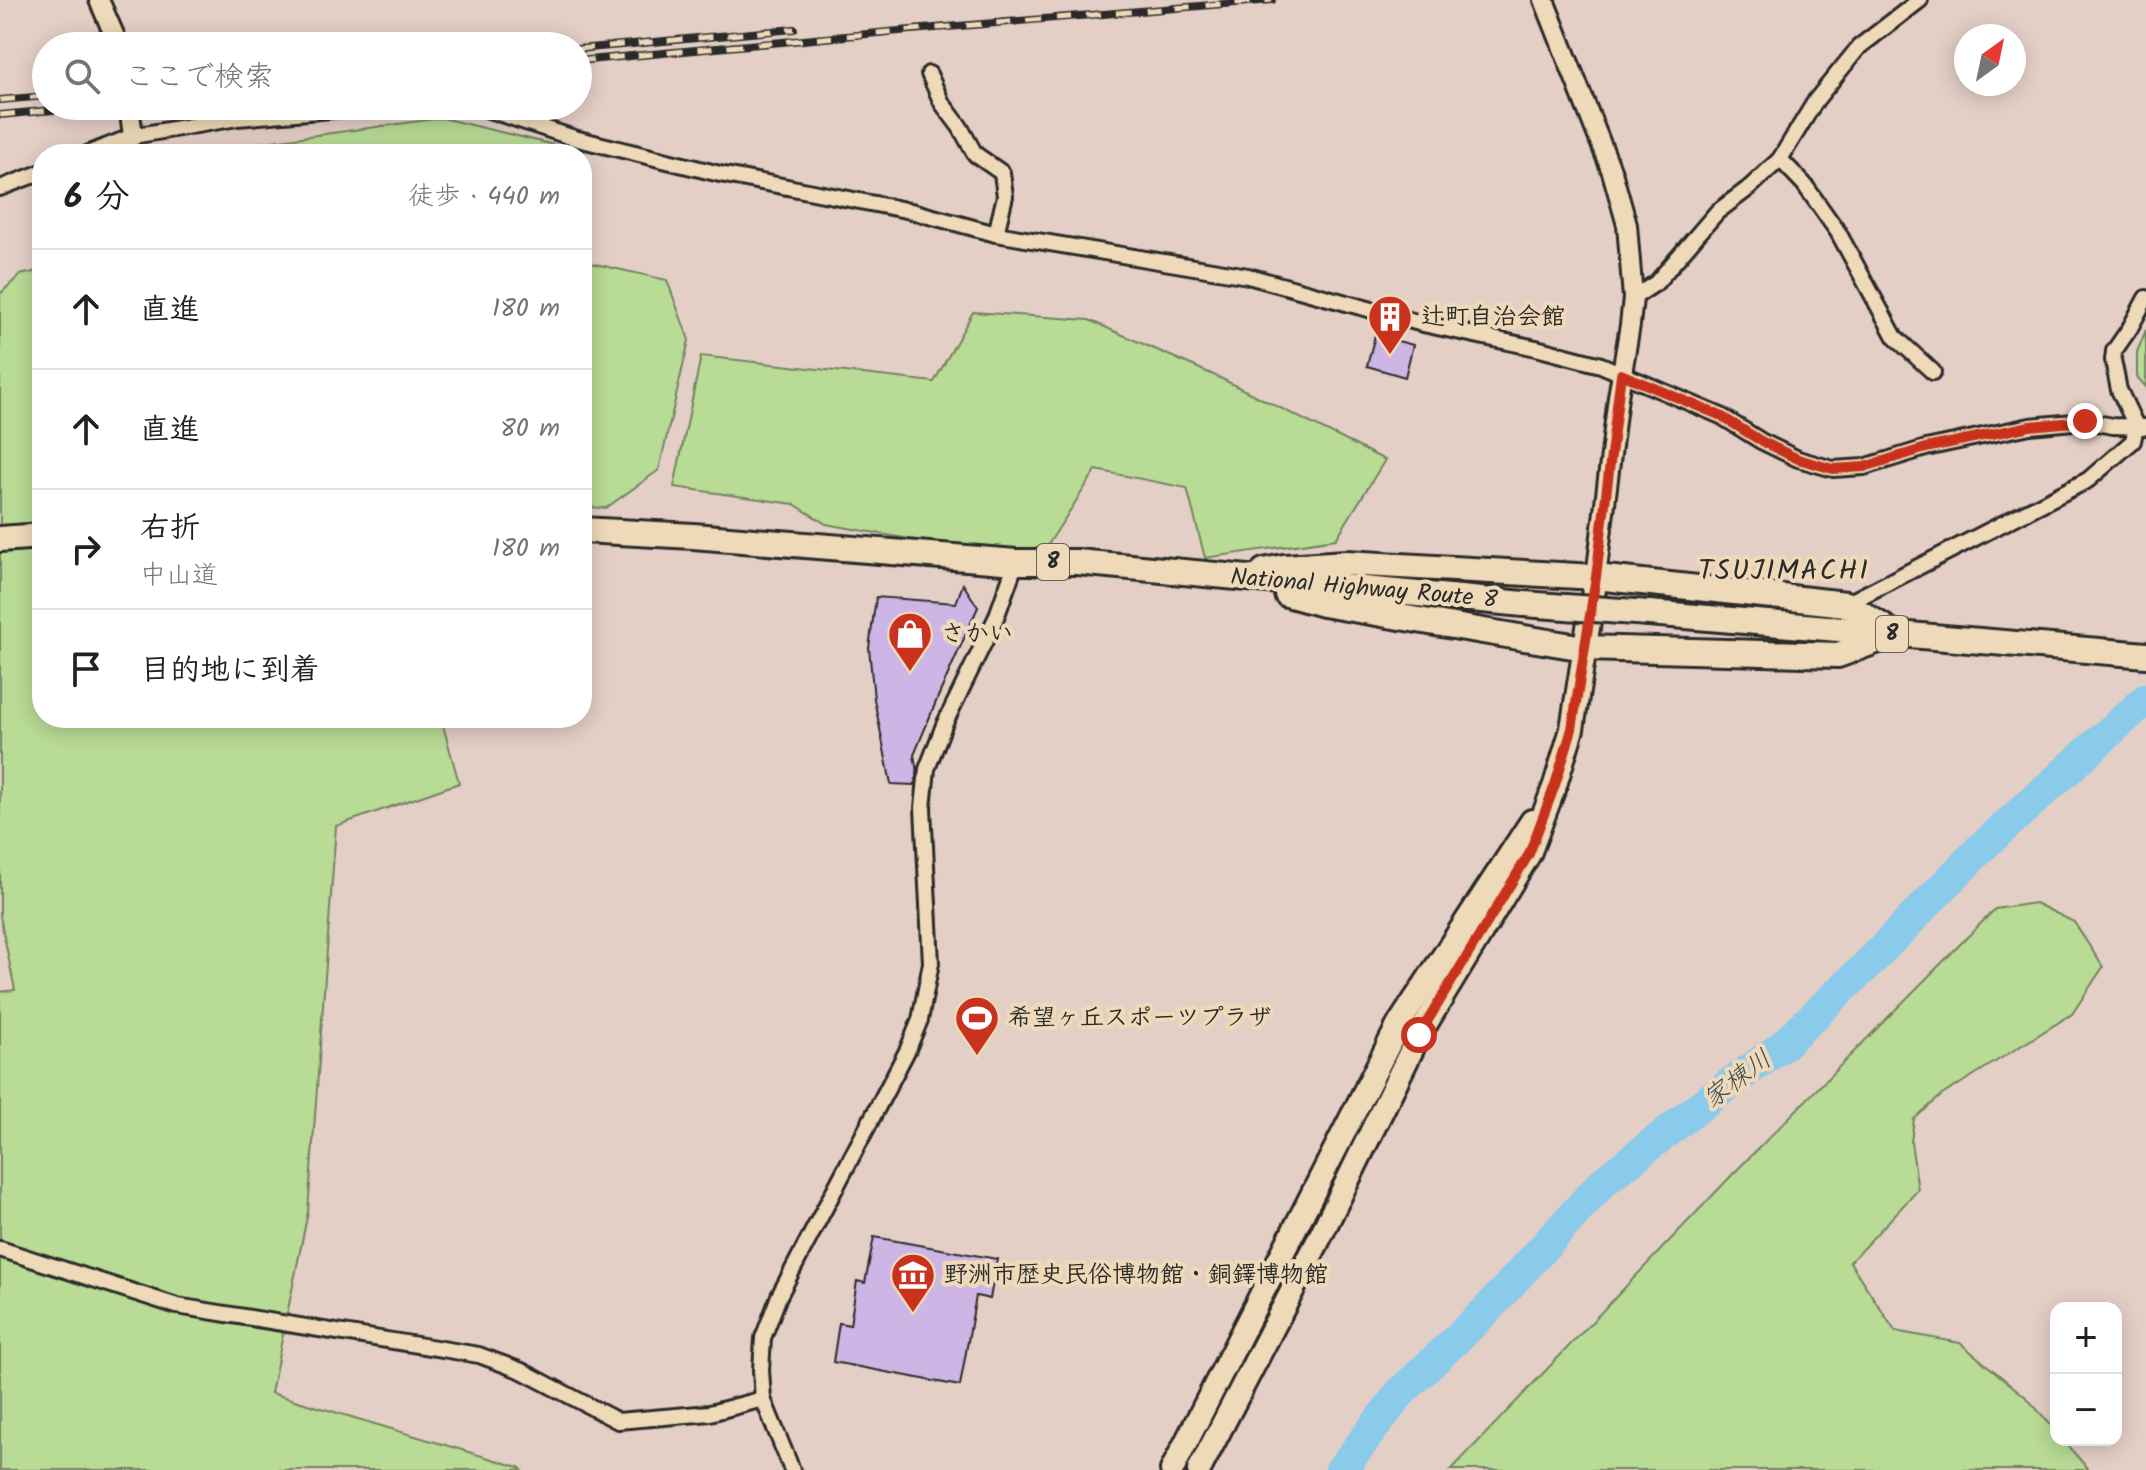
<!DOCTYPE html>
<html lang="ja">
<head>
<meta charset="utf-8">
<style>
	body { margin:0; font-family:Kalam,"Klee One",sans-serif; background:#f6f6f6; color:#202124 }
	.controls { position:absolute; right:24px; bottom:24px; display:grid; overflow:hidden; border-radius:16px; box-shadow:0 4px 20px #0003 }
	.controls button { width:72px; height:72px; display:grid; place-items:center; padding:0; border:0; border-bottom:2px solid #e0e0e0; background:#fff; color:#202124; font:40px sans-serif }
	.compass { position:absolute; left:1954px; top:24px; width:72px; height:72px; border-radius:50%; background:#fff; box-shadow:0 4px 20px #0003; rotate:33deg }
	.stop { position:absolute; width:24px; height:24px; margin:-18px; border:6px solid #c8321e; border-radius:50%; background:#fff }
	.stop.end { background:#c8321e; border-color:#fff; box-shadow:0 2px 8px #0008 }
	.list { margin:0; padding:0; list-style:none }
	h2 { display:flex; justify-content:space-between; align-items:center; height:104px; margin:0; padding:0 32px; font-size:34px }
	h2 small { font-size:26px; font-weight:400; color:#757577 }
	.list li { display:grid; grid-template-columns:52px 1fr auto; gap:24px; align-items:center; box-sizing:border-box; height:120px; padding:0 32px; border-top:2px solid #e0e0e0 }
	.list b { display:block; font-size:30px; white-space:nowrap }
	.list p { margin:0; font-size:26px; white-space:nowrap; color:#757577 }
	.list em { font-size:26px; font-style:normal; color:#757577 }
	.icon { flex:none; width:44px; height:44px; fill:none; stroke:currentColor; stroke-width:2; stroke-linecap:round; stroke-linejoin:round }
	.map { position:relative; flex:none; width:2146px; height:1470px; overflow:hidden }
	.search { position:absolute; background:#fff; box-shadow:0 4px 20px #0003; left:32px; top:32px; width:560px; height:88px; display:flex; align-items:center; gap:20px; box-sizing:border-box; padding:0 28px; border-radius:44px; color:#757577; font-size:30px }
	.panel { position:absolute; background:#fff; box-shadow:0 4px 20px #0003; left:32px; top:144px; width:560px; height:584px; border-radius:32px }
	.map>svg:first-child { display:block }
	.green { fill:#b8db95; stroke:#728360; stroke-width:2 }
	.lines { fill:none; stroke-linecap:round; stroke-linejoin:round }
	.river { stroke:#8acaeb; stroke-width:32 }
	.building { fill:#cdb5e5; stroke:#2b2b2b; stroke-width:2 }
	.minor-casing { stroke:#2b2b2b; stroke-width:20 }
	.tertiary-casing { stroke:#2b2b2b; stroke-width:24 }
	.secondary-casing { stroke:#2b2b2b; stroke-width:28 }
	.trunk-casing { stroke:#2b2b2b; stroke-width:30 }
	.minor { stroke:#eedab8; stroke-width:14 }
	.tertiary { stroke:#eedab8; stroke-width:18 }
	.secondary { stroke:#eedab8; stroke-width:22 }
	.trunk { stroke:#eedab8; stroke-width:24 }
	.rail-casing { stroke:#2b2b2b; stroke-width:8 }
	.rail { stroke:#eedab8; stroke-width:5; stroke-dasharray:15; stroke-linecap:butt }
	.trunk-bridge-casing { stroke:#2b2b2b; stroke-width:30; stroke-linecap:butt }
	.trunk-bridge { stroke:#eedab8; stroke-width:24 }
	.route { stroke:#c8321e; stroke-width:10 }
	.labels { text-anchor:middle; dominant-baseline:central; stroke-width:8; stroke-linejoin:round; paint-order:stroke }
	.shield { fill:#eedab8; stroke:#666055; stroke-width:2 }
	.shield-label { font-size:22px; font-weight:bold; fill:#2b2b2b }
	.poi-label { font-size:24px; font-weight:bold; fill:#2b2b2b; stroke:#eedab8; text-anchor:start }
	.street-label { font-size:24px; fill:#2b2b2b; stroke:#eedab8 }
	.water-label { font-size:26px; font-style:italic; fill:#3e4b51; stroke:#eedab8 }
	.quarter-label { font-size:28px; letter-spacing:2px; fill:#2b2b2b; stroke:#eedab8 }
</style>
</head>
<body>
<div class="map">
<svg width="2146" height="1470" viewBox="0 0 2146 1470">
	<rect width="100%" height="100%" fill="#e4cfc6"/>
	<filter id="ink" filterUnits="userSpaceOnUse"><feTurbulence type="fractalNoise" baseFrequency=".0125" numOctaves="2"/><feDisplacementMap in="SourceGraphic" scale="16" xChannelSelector="R" yChannelSelector="G"/><feConvolveMatrix kernelMatrix="1 2 1 2 8 2 1 2 1" color-interpolation-filters="sRGB"/></filter>
	<g filter="url(#ink)">
		<g class="green">
			<path d="M442,118L584,152L582,162V154H178Z"/>
			<path d="M582,261L667,280L689,340L659,470L606,508L582,507Z"/>
			<path d="M42,262V718H441L459,783L336,826L308,1212L271,1393L519,1467L522,1470H0V992L15,990L0,916V294L20,275L34,272Z"/>
			<path d="M973,312L1089,320L1216,376L1385,460L1336,539L1205,558L1187,488L1096,470L1037,562L826,524L794,504L674,487L701,356L934,382Z"/>
			<path d="M2146,330V387L2137,377V352Z"/>
			<path d="M2035,903L2074,922L2103,967L2072,1014L1942,1095L1914,1119L1911,1142L1918,1190L1850,1262L1895,1331L1960,1343L2027,1398L2056,1431V1440H2063L2089,1470H1451L1733,1174L1995,909Z"/>
		</g>
		<g class="lines">
			<path class="river" d="M1341,1470L1401,1392L1487,1310L1603,1182L1713,1096L1781,1047L1860,972L1981,848L2146,699"/>
		</g>
		<g class="building">
			<path d="M1375,335L1413,345L1405,377L1367,366Z"/>
			<path d="M963,584L978,607L938,697L914,755L917,771L915,785L891,784L874,699L869,648L876,597L956,603Z"/>
			<path d="M874,1237L997,1259L990,1299L976,1296L960,1386L833,1362L839,1323L850,1325L857,1281L865,1283Z"/>
		</g>
		<g class="lines">
			<g class="minor-casing">
				<g id="minor">
					<path d="M929,74L942,103L960,127L975,154L1002,173L1005,196L996,234"/>
					<path d="M477,106L574,138L720,174L911,211L996,234L1248,276L1423,324L1536,348L1601,365L1721,416L1761,441L1798,459L1833,469L1864,467L1926,448L2030,426L2085,421L2113,426L2146,427"/>
					<path d="M87,154L133,136L237,118L380,106"/>
					<path d="M1780,159L1804,184L1838,232L1895,337L1933,372"/>
					<path d="M0,188L42,172"/>
					<path d="M1633,298L1656,283L1717,212L1749,188L1780,159L1816,100L1859,47L1920,0"/>
					<path d="M1846,604L2088,480L2133,441L2136,426L2119,390L2113,360L2114,351L2130,328L2146,298"/>
					<path d="M0,1249L177,1306L479,1355L522,1371L618,1421L710,1413L763,1399"/>
					<path d="M792,1470L763,1399L761,1370L763,1338L779,1296L908,1049L920,1020L931,963L923,808L927,769L944,725L996,618L1016,562"/>
				</g>
			</g>
			<g class="tertiary-casing">
				<g id="tertiary">
					<path d="M99,0L119,46"/>
					<path d="M1544,0L1612,172L1627,225L1633,298L1630,325L1618,397L1596,577"/>
					<path d="M129,106L133,136"/>
				</g>
			</g>
			<g class="secondary-casing">
				<g id="secondary">
					<path d="M1172,1470L1399,1024L1532,821"/>
					<path d="M1199,1470L1316,1245L1419,1035L1529,854L1555,785L1572,729L1596,577"/>
				</g>
			</g>
			<g class="trunk-casing">
				<g id="trunk">
					<path d="M582,530L693,536L1016,562H1077L1524,604"/>
					<path d="M0,539L42,536"/>
					<path d="M1264,571L1284,567L1346,563L1596,577L1846,604L1895,634"/>
					<path d="M1287,594L1323,604L1584,648L1838,655L1895,634"/>
					<path d="M1649,613L2146,655"/>
				</g>
			</g>
			<use href="#minor" class="minor"/>
			<use href="#tertiary" class="tertiary"/>
			<use href="#secondary" class="secondary"/>
			<use href="#trunk" class="trunk"/>
			<g class="rail-casing">
				<g id="rail">
					<path d="M578,49L794,29"/>
					<path d="M578,61L899,31L1272,0"/>
					<path d="M0,100L46,96"/>
					<path d="M0,115L95,106"/>
				</g>
			</g>
			<use href="#rail" class="rail"/>
			<g class="trunk-bridge-casing">
				<path id="trunk-bridge" d="M1524,604L1649,613"/>
			</g>
			<use href="#trunk-bridge" class="trunk-bridge"/>
		</g>
	</g>
	<g class="lines" filter="url(#ink)">
		<path class="route" d="M1419,1035L1529,854L1555,785L1572,729L1596,577L1621,374L1721,416L1761,441L1798,459L1833,469L1864,467L1926,448L2030,426L2085,421"/>
	</g>
	<defs>
		<g id="building-pin" transform="scale(2.3)"><path d="M0 17L-7.5 6A9.5 9.5 0 1 1 7.5 6Z" fill="#c8321e" stroke="#eedab8"/><path d="M-4-6H4V6H1V3H-1V6H-4ZM-2.5-4.3h1.7v1.8h-1.7ZM.8-4.3h1.7v1.8H.8ZM-2.5-1h1.7V.8h-1.7ZM.8-1h1.7V.8H.8Z" fill="#fff"/></g>
		<g id="shop-pin" transform="scale(2.3)"><path d="M0 17L-7.5 6A9.5 9.5 0 1 1 7.5 6Z" fill="#c8321e" stroke="#eedab8"/><path d="M-5-2.5h2.3a2.7 3.5 0 0 1 5.4 0H5L5.5 6h-11ZM-1.5-2.5h3a1.5 2.3 0 0 0-3 0Z" fill="#fff"/></g>
		<g id="stadium-pin" transform="scale(2.3)"><path d="M0 17L-7.5 6A9.5 9.5 0 1 1 7.5 6Z" fill="#c8321e" stroke="#eedab8"/><path d="M0-5a6.5 5 0 1 0 0 10a6.5 5 0 1 0 0-10ZM-3.5-1.8h7v3.6h-7Z" fill="#fff"/></g>
		<g id="museum-pin" transform="scale(2.3)"><path d="M0 17L-7.5 6A9.5 9.5 0 1 1 7.5 6Z" fill="#c8321e" stroke="#eedab8"/><path d="M0-6L6-3V-2H-6V-3ZM-5-1h2V3h-2ZM-1-1h2V3h-2ZM3-1h2V3H3ZM-6 4H6V6H-6Z" fill="#fff"/></g>
	</defs>
	<g fill-rule="evenodd">
		<use href="#building-pin" x="1390" y="317"/>
		<use href="#shop-pin" x="910" y="634"/>
		<use href="#stadium-pin" x="977" y="1018"/>
		<use href="#museum-pin" x="913" y="1275"/>
	</g>
	<g class="labels">
		<g class="shield">
			<rect x="1037" y="544" width="32" height="36" rx="6"/>
			<rect x="1876" y="616" width="32" height="36" rx="6"/>
		</g>
		<g class="shield-label">
			<text x="1053" y="562">8</text>
			<text x="1892" y="634">8</text>
		</g>
		<g class="poi-label">
			<text x="1421" y="317">辻町自治会館</text>
			<text x="941" y="634">さかい</text>
			<text x="1008" y="1018">希望ヶ丘スポーツプラザ</text>
			<text x="944" y="1275">野洲市歴史民俗博物館・銅鐸博物館</text>
		</g>
		<g class="street-label">
			<text transform="translate(1364 589) rotate(5)">National Highway Route 8</text>
		</g>
		<g class="water-label">
			<text transform="translate(1738 1080) rotate(-37)">家棟川</text>
		</g>
		<g class="quarter-label">
			<text x="1784" y="571">TSUJIMACHI</text>
		</g>
	</g>
</svg>
<div class="controls">
<button>+</button>
<button>−</button>
</div>
<svg class="compass" viewBox="-18 -18 36 36"><path d="M0-13l5 13h-10z" fill="#e53935"/><path d="M0 13l5-13h-10z" fill="#757577"/></svg>
<div class="stop" style="left:1419px;top:1035px"></div>
<div class="stop end" style="left:2085px;top:421px"></div>
<div class="search"><svg class="icon" aria-label="search" viewBox="0 0 24 24"><circle cx="10" cy="10" r="6"/><path d="M15 15l6 6"/></svg>ここで検索</div>
<section class="panel">
<h2>6 分<small>徒歩 · 440 m</small></h2>
<ul class="list">
<li><svg class="icon" aria-label="ahead" viewBox="0 0 24 24"><path d="M12 20V5M6 11l6-6 6 6"/></svg><div><b>直進</b></div><em>180 m</em></li>
<li><svg class="icon" aria-label="ahead" viewBox="0 0 24 24"><path d="M12 20V5M6 11l6-6 6 6"/></svg><div><b>直進</b></div><em>80 m</em></li>
<li><svg class="icon" aria-label="right" viewBox="0 0 24 24"><path d="M7 20v-9h11M14 6l5 5-5 5"/></svg><div><b>右折</b><p>中山道</p></div><em>180 m</em></li>
<li><svg class="icon" aria-label="arrive" viewBox="0 0 24 24"><path d="M6 21V4h12l-3 4 3 4H6"/></svg><div><b>目的地に到着</b></div></li>
</ul>
</section>
</div>
</body>
</html>
